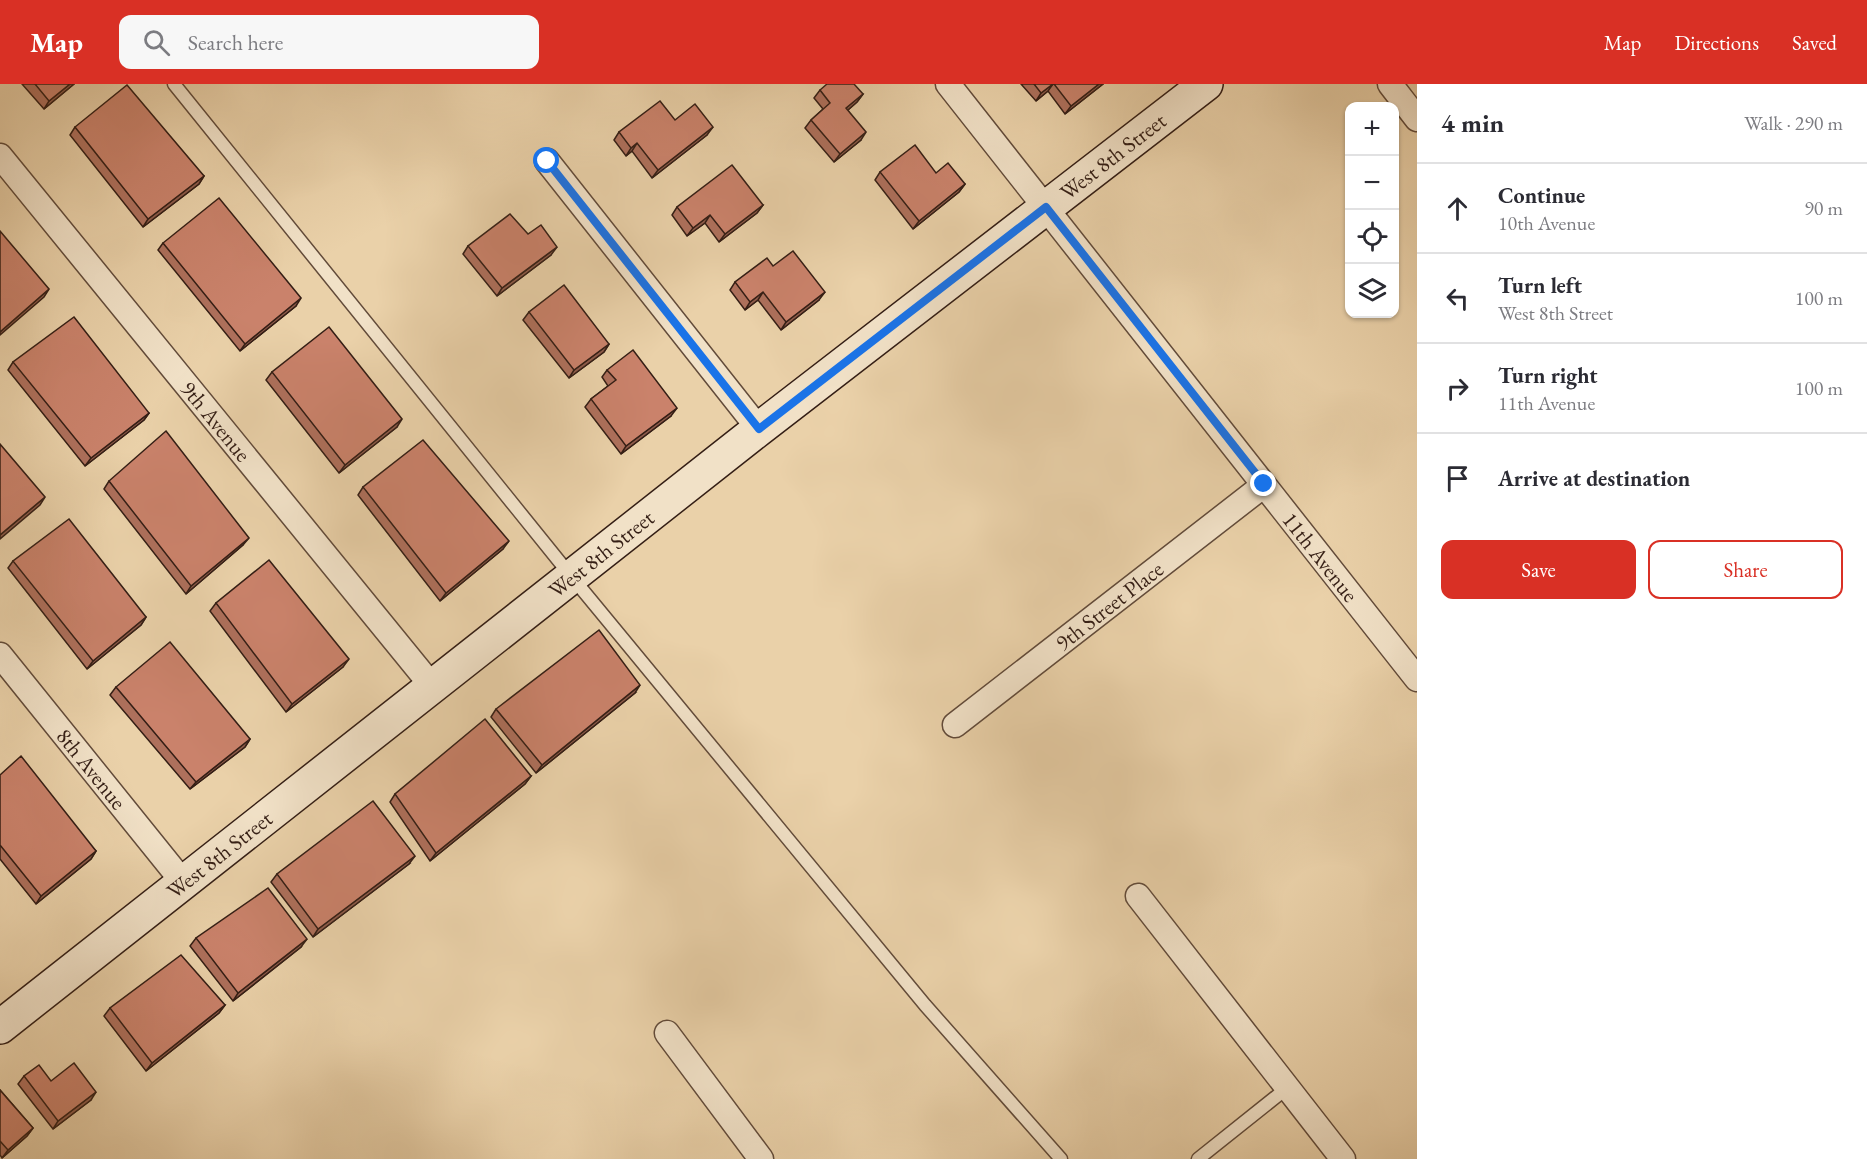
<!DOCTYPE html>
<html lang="en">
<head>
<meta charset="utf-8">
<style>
	body { margin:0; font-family:"EB Garamond",serif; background:#f7f7f7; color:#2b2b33 }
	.controls { position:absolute; right:18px; top:18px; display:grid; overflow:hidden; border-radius:12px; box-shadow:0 2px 4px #0004 }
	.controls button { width:54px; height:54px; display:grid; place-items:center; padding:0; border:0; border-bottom:2px solid #e1e1e2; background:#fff; color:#2b2b33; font:30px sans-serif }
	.stop { position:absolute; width:18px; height:18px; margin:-14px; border:4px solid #1a73e8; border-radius:50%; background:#fff }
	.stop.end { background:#1a73e8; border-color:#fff; box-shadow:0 2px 6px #0008 }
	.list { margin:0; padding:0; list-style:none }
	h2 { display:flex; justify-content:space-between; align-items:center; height:78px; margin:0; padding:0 24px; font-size:26px }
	h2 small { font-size:20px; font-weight:400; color:#7c7c81 }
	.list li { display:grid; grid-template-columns:39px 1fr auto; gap:18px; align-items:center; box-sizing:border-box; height:90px; padding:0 24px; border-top:2px solid #e1e1e2 }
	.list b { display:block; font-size:22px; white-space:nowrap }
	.list p { margin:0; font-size:20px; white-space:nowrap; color:#7c7c81 }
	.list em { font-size:20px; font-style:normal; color:#7c7c81 }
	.actions { display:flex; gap:12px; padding:18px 24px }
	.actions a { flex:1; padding:14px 0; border:2px solid #d93025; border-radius:12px; text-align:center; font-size:21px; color:#d93025 }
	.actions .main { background:#d93025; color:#fff }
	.icon { flex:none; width:33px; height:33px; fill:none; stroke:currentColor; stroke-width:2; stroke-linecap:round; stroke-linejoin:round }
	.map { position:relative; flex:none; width:1417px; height:1075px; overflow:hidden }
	header { display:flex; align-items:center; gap:36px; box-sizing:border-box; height:84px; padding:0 30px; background:#d93025; color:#fff }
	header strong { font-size:28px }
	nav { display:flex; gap:33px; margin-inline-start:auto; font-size:21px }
	.search { width:420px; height:54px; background:#f7f7f7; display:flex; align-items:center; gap:15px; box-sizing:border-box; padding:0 21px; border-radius:12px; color:#7c7c81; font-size:22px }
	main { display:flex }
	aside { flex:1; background:#fff }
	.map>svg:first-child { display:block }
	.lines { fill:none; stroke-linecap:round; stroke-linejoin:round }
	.lane-casing { stroke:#624b3a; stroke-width:15 }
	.street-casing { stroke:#624b3a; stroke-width:27 }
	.secondary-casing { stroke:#341e15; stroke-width:36 }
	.lane { stroke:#f1e1c7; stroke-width:12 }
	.street { stroke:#f1e1c7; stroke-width:24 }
	.secondary { stroke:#f1e1c7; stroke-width:33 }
	.wall { fill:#ae705c; stroke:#341e15; stroke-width:1.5 }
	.shaded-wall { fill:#8d5b4b; stroke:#341e15; stroke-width:1.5 }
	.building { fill:#ca826b; stroke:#341e15; stroke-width:1.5 }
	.route { stroke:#1a73e8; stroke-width:8 }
	.labels { text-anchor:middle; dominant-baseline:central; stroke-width:4.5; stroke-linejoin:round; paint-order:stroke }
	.street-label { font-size:22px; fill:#341e15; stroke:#f1e1c7 }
</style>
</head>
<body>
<header>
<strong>Map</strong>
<div class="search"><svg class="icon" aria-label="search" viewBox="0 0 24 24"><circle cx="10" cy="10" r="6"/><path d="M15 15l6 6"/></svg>Search here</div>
<nav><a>Map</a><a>Directions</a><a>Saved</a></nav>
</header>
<main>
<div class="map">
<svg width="1417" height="1075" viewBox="0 0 1417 1075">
	<rect width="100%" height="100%" fill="#ead1a9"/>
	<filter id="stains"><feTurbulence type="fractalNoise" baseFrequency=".00333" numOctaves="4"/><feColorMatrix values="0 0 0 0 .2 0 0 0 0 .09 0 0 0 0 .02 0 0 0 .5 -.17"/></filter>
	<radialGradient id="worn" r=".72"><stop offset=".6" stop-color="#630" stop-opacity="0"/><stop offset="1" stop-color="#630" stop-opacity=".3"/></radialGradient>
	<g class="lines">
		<g class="lane-casing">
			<g id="lane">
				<path d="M174,0L571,492L925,921L1061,1075"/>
				<path d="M1198,1075L1287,1004"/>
			</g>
		</g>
		<g class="street-casing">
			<g id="street">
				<path id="s1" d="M948,0L1417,595"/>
				<path d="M1390,0L1417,35"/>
				<path id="s2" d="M0,72L432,602"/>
				<path d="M547,77L759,345"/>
				<path id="s3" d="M0,571L183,798"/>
				<path id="s4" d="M955,641L1264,401"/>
				<path d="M1138,812L1343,1075"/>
				<path d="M667,949L761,1075"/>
			</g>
		</g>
		<g class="secondary-casing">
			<g id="secondary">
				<path id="s5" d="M0,943L759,345L1206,0"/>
			</g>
		</g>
		<use href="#lane" class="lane"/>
		<use href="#street" class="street"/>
		<use href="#secondary" class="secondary"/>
	</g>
	<g class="wall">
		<path d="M22,0H74L44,25Z"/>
		<path d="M1021,0H1103L1065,30L1048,7L1036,17Z"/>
		<path d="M820,6L863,10L857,18L848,26L861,56L834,78L805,44L811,36L823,25L814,14Z"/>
		<path d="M675,36L707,51L652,94L632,67L626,72L614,56L619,48Z"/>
		<path d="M75,43L204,92L199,100L143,143L70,51Z"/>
		<path d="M880,88L936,89L965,100L959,108L913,145L875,96Z"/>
		<path d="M763,121L757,129L719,158L705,139L687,152L672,131L677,123Z"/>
		<path d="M528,150L551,171L497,212L463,170L468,162Z"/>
		<path d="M163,159L296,222L240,267L158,166Z"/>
		<path d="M773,182L819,216L781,246L758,216L745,226L730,206L735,198Z"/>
		<path d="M529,228L609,260L604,268L569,294L523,236Z"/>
		<path d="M13,278L149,329L144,336L85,382L8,286Z"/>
		<path d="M607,286L671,332L621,370L585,323L591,315L608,302L602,293Z"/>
		<path d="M272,288L397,343L339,389L266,296Z"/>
		<path d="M109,397L243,461L186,510L104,405Z"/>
		<path d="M363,403L503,465L440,517L358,411Z"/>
		<path d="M13,477L146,533L141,541L87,585L8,484Z"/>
		<path d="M216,519L343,583L286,628L210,527Z"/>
		<path d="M116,603L250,655L245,663L190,705L110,611Z"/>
		<path d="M635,609L536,689L491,633L496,625Z"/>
		<path d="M0,691L96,767L91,775L36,820L0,775Z"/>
		<path d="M531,692L525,700L430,777L390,718L395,710Z"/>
		<path d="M409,780L313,853L271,798L277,790Z"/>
		<path d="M196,854L301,863L233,917L190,862Z"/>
		<path d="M225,921L219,929L146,987L104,932L110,924Z"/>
		<path d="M24,992L51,997L91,1016L53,1045L18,1000Z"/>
		<path d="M0,1006L33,1044L27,1052L2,1074L0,1071Z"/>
	</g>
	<g class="shaded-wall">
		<path d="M70,0H74L44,25L49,17Z"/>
		<path d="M1053,0L1048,7L1036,17L1041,9Z"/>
		<path d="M1099,0H1103L1065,30L1071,22Z"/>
		<path d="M863,10L857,18L841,32L846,24Z"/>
		<path d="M713,43L707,51L652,94L658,86Z"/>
		<path d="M866,48L861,56L834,78L840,70Z"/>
		<path d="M637,59L632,67L626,72L631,64Z"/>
		<path d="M204,92L199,100L143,143L148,135Z"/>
		<path d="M965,100L959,108L913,145L919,137Z"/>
		<path d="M763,121L757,129L719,158L725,150Z"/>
		<path d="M710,131L705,139L687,152L693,144Z"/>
		<path d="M557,163L551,171L497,212L502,204Z"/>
		<path d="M49,205L44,213L0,251V248Z"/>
		<path d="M763,208L758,216L745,226L750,218Z"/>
		<path d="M825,208L819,216L781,246L786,238Z"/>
		<path d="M301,214L296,222L240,267L245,260Z"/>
		<path d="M609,260L604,268L569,294L574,286Z"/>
		<path d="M677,324L671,332L621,370L626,362Z"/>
		<path d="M149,329L144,336L85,382L91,374Z"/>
		<path d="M402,335L397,343L339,389L345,381Z"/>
		<path d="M45,413L40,421L0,455V451Z"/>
		<path d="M249,454L243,461L186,510L191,502Z"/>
		<path d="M509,457L503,465L440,517L446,509Z"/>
		<path d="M146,533L141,541L87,585L93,577Z"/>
		<path d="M349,575L343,583L286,628L292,620Z"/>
		<path d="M640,601L635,609L536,689L542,681Z"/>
		<path d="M250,655L245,663L190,705L196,698Z"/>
		<path d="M531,692L525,700L430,777L436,769Z"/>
		<path d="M96,767L91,775L36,820L41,812Z"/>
		<path d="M415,772L409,780L313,853L318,845Z"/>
		<path d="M307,855L301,863L233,917L238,909Z"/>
		<path d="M225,921L219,929L146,987L152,979Z"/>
		<path d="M96,1008L91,1016L53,1045L58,1037Z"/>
		<path d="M33,1044L27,1052L2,1074L8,1066Z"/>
	</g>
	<g class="building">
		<path d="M35,0H70L49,17Z"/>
		<path d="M827,0H854L863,10L846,24L866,48L840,70L811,36L830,19L820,6Z"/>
		<path d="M1034,0H1053L1041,9Z"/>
		<path d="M1054,0H1099L1071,22Z"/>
		<path d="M127,1L204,92L148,135L75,43Z"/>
		<path d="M660,17L675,36L695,20L713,43L658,86L637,59L631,64L619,48Z"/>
		<path d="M915,61L936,89L948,79L965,100L919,137L880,88Z"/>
		<path d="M732,81L763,121L725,150L710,131L693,144L677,123Z"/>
		<path d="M219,114L301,214L245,260L163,159Z"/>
		<path d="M510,130L528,150L541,141L557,163L502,204L468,162Z"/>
		<path d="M0,147L49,205L0,248Z"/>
		<path d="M793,167L825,208L786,238L763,208L750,218L735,198L767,174L773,182Z"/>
		<path d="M564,201L609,260L574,286L529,228Z"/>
		<path d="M74,233L149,329L91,374L13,278Z"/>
		<path d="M329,243L402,335L345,381L272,288Z"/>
		<path d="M633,266L677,324L626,362L591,315L616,296L607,286Z"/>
		<path d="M166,347L249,454L191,502L109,397Z"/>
		<path d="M423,356L509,457L446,509L363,403Z"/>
		<path d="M0,360L45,413L0,451Z"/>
		<path d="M69,435L146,533L93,577L13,477Z"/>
		<path d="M269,476L349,575L292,620L216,519Z"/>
		<path d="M599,546L640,601L542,681L496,625Z"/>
		<path d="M170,558L250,655L196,698L116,603Z"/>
		<path d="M485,635L531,692L436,769L395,710Z"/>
		<path d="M21,672L96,767L41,812L0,761V691Z"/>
		<path d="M373,717L415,772L318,845L277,790Z"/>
		<path d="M268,804L307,855L238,909L196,854Z"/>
		<path d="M181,871L225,921L152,979L110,924Z"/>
		<path d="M74,979L96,1008L58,1037L24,992L39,981L51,997Z"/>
		<path d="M0,1006L33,1044L8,1066L0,1057Z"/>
	</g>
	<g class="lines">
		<path class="route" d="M547,77L759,345L1046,123L1264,400"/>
	</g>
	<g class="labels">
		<g class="street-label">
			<text stroke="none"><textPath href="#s5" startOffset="1413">West 8th Street</textPath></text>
			<text stroke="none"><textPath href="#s2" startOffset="342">9th Avenue</textPath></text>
			<text stroke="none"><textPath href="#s5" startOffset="765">West 8th Street</textPath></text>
			<text stroke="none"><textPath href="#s1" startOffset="602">11th Avenue</textPath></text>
			<text stroke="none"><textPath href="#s4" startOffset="195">9th Street Place</textPath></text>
			<text stroke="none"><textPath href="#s3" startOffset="146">8th Avenue</textPath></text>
			<text stroke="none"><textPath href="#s5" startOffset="279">West 8th Street</textPath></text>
		</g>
	</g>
	<rect width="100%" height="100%" filter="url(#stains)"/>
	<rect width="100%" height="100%" fill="url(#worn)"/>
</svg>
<div class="controls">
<button>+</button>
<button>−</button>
<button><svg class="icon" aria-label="locate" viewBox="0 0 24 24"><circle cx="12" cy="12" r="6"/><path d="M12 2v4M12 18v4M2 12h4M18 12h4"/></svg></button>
<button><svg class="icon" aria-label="layers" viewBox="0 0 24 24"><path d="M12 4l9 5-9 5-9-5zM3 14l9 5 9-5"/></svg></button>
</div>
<div class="stop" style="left:547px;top:77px"></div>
<div class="stop end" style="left:1264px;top:400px"></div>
</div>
<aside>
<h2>4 min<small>Walk · 290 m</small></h2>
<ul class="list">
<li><svg class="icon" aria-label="ahead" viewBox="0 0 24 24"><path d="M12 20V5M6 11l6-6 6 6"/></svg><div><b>Continue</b><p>10th Avenue</p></div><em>90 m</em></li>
<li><svg class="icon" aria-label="left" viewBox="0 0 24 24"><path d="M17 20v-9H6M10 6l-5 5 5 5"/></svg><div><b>Turn left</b><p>West 8th Street</p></div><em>100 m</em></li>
<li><svg class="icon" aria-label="right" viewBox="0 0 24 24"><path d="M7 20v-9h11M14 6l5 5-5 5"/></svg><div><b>Turn right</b><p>11th Avenue</p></div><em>100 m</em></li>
<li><svg class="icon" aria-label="arrive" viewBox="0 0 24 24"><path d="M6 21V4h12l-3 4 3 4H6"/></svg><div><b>Arrive at destination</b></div></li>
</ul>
<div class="actions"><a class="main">Save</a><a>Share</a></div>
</aside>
</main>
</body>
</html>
